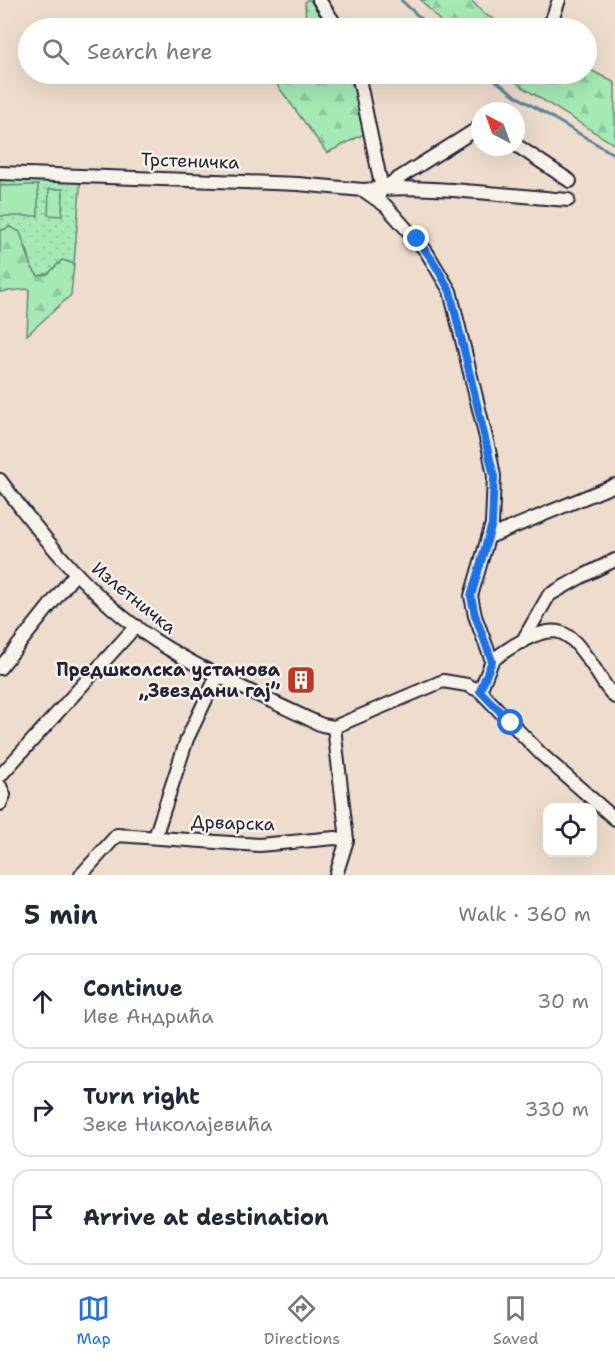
<!DOCTYPE html>
<html lang="en">
<head>
<meta charset="utf-8">
<style>
	body { margin:0; font-family:"Shantell Sans",sans-serif; background:#f2f2f3; color:#1f2937 }
	.controls { position:absolute; right:18px; bottom:18px; display:grid; overflow:hidden; border-radius:12px; box-shadow:0 6px 24px #0002 }
	.controls button { width:54px; height:54px; display:grid; place-items:center; padding:0; border:0; border-bottom:2px solid #e0e1e3; background:#fff; color:#1f2937; font:30px sans-serif }
	.compass { position:absolute; left:471px; top:102px; width:54px; height:54px; border-radius:50%; background:#fff; box-shadow:0 6px 24px #0002; rotate:319deg }
	.stop { position:absolute; width:18px; height:18px; margin:-14px; border:4px solid #1a73e8; border-radius:50%; background:#fff }
	.stop.end { background:#1a73e8; border-color:#fff; box-shadow:0 2px 6px #0008 }
	.list { margin:0; padding:0; list-style:none }
	h2 { display:flex; justify-content:space-between; align-items:center; height:78px; margin:0; padding:0 24px; font-size:26px }
	h2 small { font-size:20px; font-weight:400; color:#747a83 }
	.list li { display:grid; grid-template-columns:39px 1fr auto; gap:18px; align-items:center; box-sizing:border-box; height:96px; margin:0 12px 12px; padding:0 12px; border:2px solid #e0e1e3; border-radius:18px }
	.list b { display:block; font-size:22px; white-space:nowrap }
	.list p { margin:0; font-size:20px; white-space:nowrap; color:#747a83 }
	.list em { font-size:20px; font-style:normal; color:#747a83 }
	.icon { flex:none; width:33px; height:33px; fill:none; stroke:currentColor; stroke-width:2; stroke-linecap:round; stroke-linejoin:round }
	.map { position:relative; flex:none; width:615px; height:875px; overflow:hidden }
	.search { position:absolute; background:#fff; box-shadow:0 6px 24px #0002; left:18px; right:18px; top:18px; height:66px; display:flex; align-items:center; gap:15px; box-sizing:border-box; padding:0 21px; border-radius:33px; color:#747a83; font-size:22px }
	.sheet { height:402px; background:#fff }
	nav { display:flex; justify-content:space-around; align-items:center; box-sizing:border-box; height:84px; border-top:2px solid #e0e1e3; background:#fff; font-size:16px; color:#747a83 }
	nav a { display:grid; justify-items:center; gap:3px }
	nav .on { color:#1a73e8 }
	.map>svg:first-child { display:block }
	.grass { fill:url(#grass-dots); stroke:#648678; stroke-width:1.5 }
	.forest { fill:url(#forest-firs); stroke:#648678; stroke-width:1.5 }
	.garden { fill:#a5eab5; stroke:#648678; stroke-width:1.5 }
	.lines { fill:none; stroke-linecap:round; stroke-linejoin:round }
	.stream { stroke:#5a879d; stroke-width:3 }
	.street-casing { stroke:#22223b; stroke-width:16 }
	.street { stroke:#f7f3e8; stroke-width:12 }
	.route { stroke:#1a73e8; stroke-width:8 }
	.labels { text-anchor:middle; dominant-baseline:central; stroke-width:5; stroke-linejoin:round; paint-order:stroke }
	.street-label { font-size:18px; fill:#22223b; stroke:#f7f3e8 }
	.poi-label { font-size:18px; font-weight:bold; fill:#22223b; stroke:#f7f3e8; text-anchor:end }
</style>
</head>
<body>
<div class="map">
<svg width="615" height="875" viewBox="0 0 615 875">
	<defs>
		<pattern id="grass-dots" width="8" height="8" patternUnits="userSpaceOnUse" patternTransform="scale(1.5)"><rect width="8" height="8" fill="#a5eab5"/><path d="M2 2h.1M6 6h.1" fill="none" stroke="#8ec89d" stroke-width="1.8" stroke-linecap="round"/></pattern>
		<pattern id="forest-firs" width="22" height="20" patternUnits="userSpaceOnUse" patternTransform="scale(1.5)"><rect width="22" height="20" fill="#a5eab5"/><path d="M5 1l3.5 6h-7zM16 11l3.5 6h-7z" fill="#8ec89d"/></pattern>
	</defs>
	<rect width="100%" height="100%" fill="#edc"/>
	<filter id="ink" filterUnits="userSpaceOnUse"><feTurbulence type="fractalNoise" baseFrequency=".0167" numOctaves="2"/><feDisplacementMap in="SourceGraphic" scale="12" xChannelSelector="R" yChannelSelector="G"/><feConvolveMatrix kernelMatrix="1 2 1 2 8 2 1 2 1" color-interpolation-filters="sRGB"/></filter>
	<g filter="url(#ink)">
		<path class="grass" d="M0,173L81,176L74,264L62,260L48,274L38,276L32,268L27,249L10,227L0,231Z"/>
		<g class="forest">
			<path d="M307,0H310L328,28H302L306,24L305,2Z"/>
			<path d="M421,0H471L484,14L511,28H446Z"/>
			<path d="M587,68L615,83V145L525,89L505,74H586Z"/>
			<path d="M269,74H351L366,133L327,153Z"/>
			<path d="M10,227L20,232L32,268L38,276L48,274L62,260L74,264L71,295L27,335L29,289L0,292V231Z"/>
		</g>
		<g class="garden">
			<path d="M38,185V216H0V186Z"/>
			<path d="M49,189H63L62,216L48,215Z"/>
		</g>
		<g class="lines">
			<g class="stream">
				<path d="M401,0L431,28"/>
				<path d="M487,74L516,96L615,155"/>
			</g>
			<g class="street-casing">
				<g id="street">
					<path d="M319,0L338,28"/>
					<path d="M549,28L559,0"/>
					<path d="M358,74L382,189L379,195"/>
					<path d="M516,145L570,181"/>
					<path d="M0,173L298,184L363,190L386,206L426,251L450,291L489,450L494,476L492,524L471,596L475,616L492,661L480,691"/>
					<path d="M383,188L480,127"/>
					<path d="M363,190C430,184 500,195 568,200"/>
					<path d="M0,480C45,541 92,599 156,641C204,672 259,695 311,720L322,725L334,727L443,681L467,685L480,691L541,754L615,819"/>
					<path d="M489,537L615,485"/>
					<path d="M522,642L549,595L581,577L615,560"/>
					<path d="M492,661C506,649 543,625 562,633C574,638 581,650 588,659C598,672 603,686 615,697"/>
					<path d="M0,668L75,574"/>
					<path d="M334,727L347,840L336,875"/>
					<path d="M0,776L136,626"/>
					<path d="M0,786L4,795L0,804"/>
					<path d="M155,837L187,739L218,674"/>
					<path d="M81,875L117,835L259,845L335,838L347,840"/>
				</g>
			</g>
			<use href="#street" class="street"/>
		</g>
	</g>
	<g class="lines" filter="url(#ink)">
		<path class="route" d="M417,239L433,261L450,291L494,476L492,524L471,596L475,615L492,661L480,691L511,723"/>
	</g>
	<defs>
		<g id="building-square" transform="scale(1.5)"><rect x="-9" y="-9" width="18" height="18" rx="4" fill="#c8321e" stroke="#f7f3e8"/><path d="M-4-6H4V6H1V3H-1V6H-4ZM-2.5-4.3h1.7v1.8h-1.7ZM.8-4.3h1.7v1.8H.8ZM-2.5-1h1.7V.8h-1.7ZM.8-1h1.7V.8H.8Z" fill="#fff"/></g>
	</defs>
	<g fill-rule="evenodd">
		<use href="#building-square" x="301" y="680"/>
	</g>
	<g class="labels">
		<g class="street-label">
			<text transform="translate(190 161) rotate(2)">Трстеничка</text>
			<text transform="translate(134 598) rotate(39)">Излетничка</text>
			<text transform="translate(233 823) rotate(2)">Дрварска</text>
		</g>
		<g class="poi-label">
			<text x="280" y="670">Предшколска установа<tspan x="280" dy="21">„Звездани гај”</tspan></text>
		</g>
	</g>
</svg>
<div class="controls">
<button><svg class="icon" aria-label="locate" viewBox="0 0 24 24"><circle cx="12" cy="12" r="6"/><path d="M12 2v4M12 18v4M2 12h4M18 12h4"/></svg></button>
</div>
<svg class="compass" viewBox="-18 -18 36 36"><path d="M0-13l5 13h-10z" fill="#e53935"/><path d="M0 13l5-13h-10z" fill="#747a83"/></svg>
<div class="stop" style="left:511px;top:723px"></div>
<div class="stop end" style="left:417px;top:239px"></div>
<div class="search"><svg class="icon" aria-label="search" viewBox="0 0 24 24"><circle cx="10" cy="10" r="6"/><path d="M15 15l6 6"/></svg>Search here</div>
</div>
<section class="sheet">
<h2>5 min<small>Walk · 360 m</small></h2>
<ul class="list">
<li><svg class="icon" aria-label="ahead" viewBox="0 0 24 24"><path d="M12 20V5M6 11l6-6 6 6"/></svg><div><b>Continue</b><p>Иве Андрића</p></div><em>30 m</em></li>
<li><svg class="icon" aria-label="right" viewBox="0 0 24 24"><path d="M7 20v-9h11M14 6l5 5-5 5"/></svg><div><b>Turn right</b><p>Зеке Николајевића</p></div><em>330 m</em></li>
<li><svg class="icon" aria-label="arrive" viewBox="0 0 24 24"><path d="M6 21V4h12l-3 4 3 4H6"/></svg><div><b>Arrive at destination</b></div></li>
</ul>
</section>
<nav>
<a class="on"><svg class="icon" aria-label="map" viewBox="0 0 24 24"><path d="M3 6l6-2 6 2 6-2v14l-6 2-6-2-6 2zM9 4v14M15 6v14"/></svg>Map</a>
<a><svg class="icon" aria-label="directions" viewBox="0 0 24 24"><path d="M12 3l9 9-9 9-9-9zM9 14v-3h6M13 9l2 2-2 2"/></svg>Directions</a>
<a><svg class="icon" aria-label="saved" viewBox="0 0 24 24"><path d="M7 4h10v16l-5-4-5 4z"/></svg>Saved</a>
</nav>
</body>
</html>
